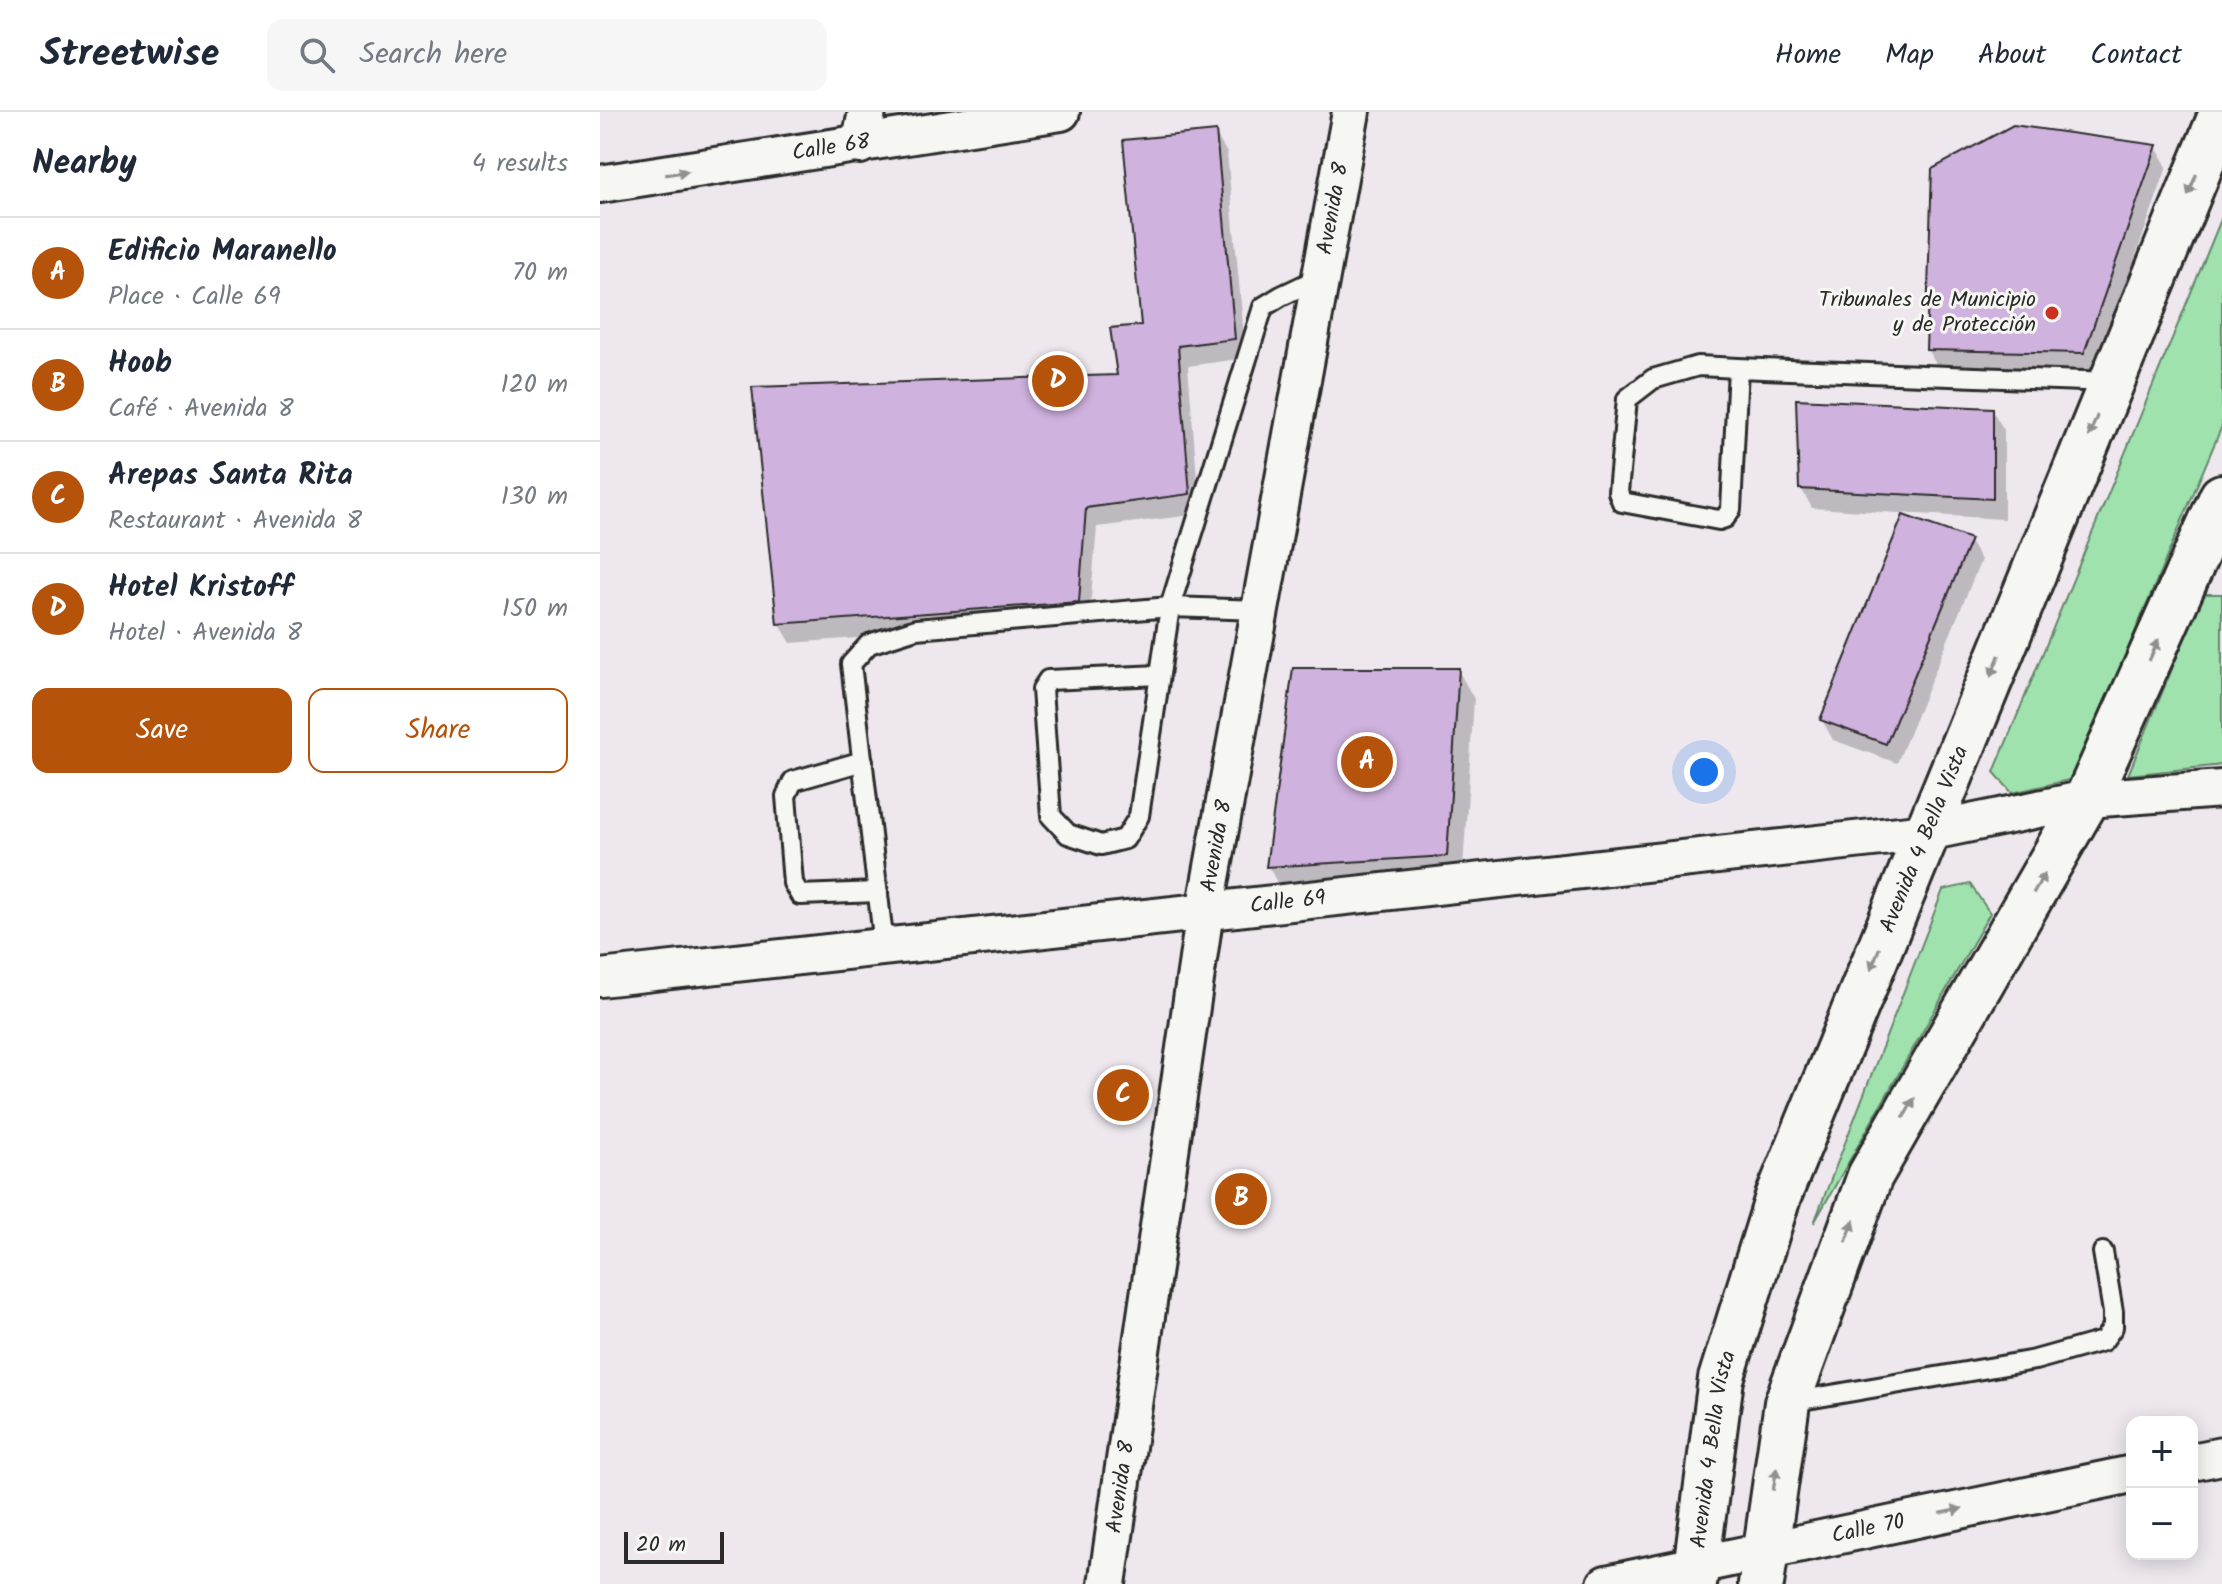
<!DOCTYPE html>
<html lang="en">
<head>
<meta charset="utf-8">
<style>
	body { margin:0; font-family:Kalam,sans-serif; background:#f6f6f7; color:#1f2937 }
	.controls { position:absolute; right:24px; bottom:24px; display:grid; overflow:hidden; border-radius:16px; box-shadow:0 4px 20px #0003 }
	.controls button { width:72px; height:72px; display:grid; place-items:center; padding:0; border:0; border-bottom:2px solid #e0e1e3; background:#fff; color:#1f2937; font:40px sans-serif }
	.scale { position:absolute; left:24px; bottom:20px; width:100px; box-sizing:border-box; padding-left:8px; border:4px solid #2b2b2b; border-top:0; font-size:22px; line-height:28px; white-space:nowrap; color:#2b2b2b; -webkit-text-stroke:6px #f6f6f2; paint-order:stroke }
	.you { position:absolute; left:1104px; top:660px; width:28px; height:28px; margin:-20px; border:6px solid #fff; border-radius:50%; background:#1a73e8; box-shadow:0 0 0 12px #1a73e833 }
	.badge { display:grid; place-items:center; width:52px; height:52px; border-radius:50%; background:#b45309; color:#fff; font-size:26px; font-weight:700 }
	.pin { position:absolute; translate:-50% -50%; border:4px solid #fff; box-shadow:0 2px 8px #0006 }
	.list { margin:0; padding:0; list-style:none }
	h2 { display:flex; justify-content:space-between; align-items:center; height:104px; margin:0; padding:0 32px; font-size:34px }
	h2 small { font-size:26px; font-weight:400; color:#747a83 }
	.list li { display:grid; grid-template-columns:52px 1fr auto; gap:24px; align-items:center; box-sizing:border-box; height:112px; padding:0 32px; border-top:2px solid #e0e1e3 }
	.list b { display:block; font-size:30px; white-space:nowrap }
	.list p { margin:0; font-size:26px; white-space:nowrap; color:#747a83 }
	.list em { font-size:26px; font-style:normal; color:#747a83 }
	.actions { display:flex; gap:16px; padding:24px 32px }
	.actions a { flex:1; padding:18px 0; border:2px solid #b45309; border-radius:16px; text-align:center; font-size:28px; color:#b45309 }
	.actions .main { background:#b45309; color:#fff }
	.icon { flex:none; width:44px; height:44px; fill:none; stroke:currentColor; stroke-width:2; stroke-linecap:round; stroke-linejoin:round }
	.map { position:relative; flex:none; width:1622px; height:1472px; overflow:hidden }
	header { display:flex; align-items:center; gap:48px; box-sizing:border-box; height:112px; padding:0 40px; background:#fff; border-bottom:2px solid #e0e1e3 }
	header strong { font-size:38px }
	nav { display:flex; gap:44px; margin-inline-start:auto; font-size:28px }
	.search { width:560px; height:72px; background:#f6f6f7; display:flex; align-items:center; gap:20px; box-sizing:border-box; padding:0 28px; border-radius:16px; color:#747a83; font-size:30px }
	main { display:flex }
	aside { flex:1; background:#fff }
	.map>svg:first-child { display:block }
	.green { fill:#9fe2ae; stroke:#65866c; stroke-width:2 }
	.shadow { fill:#0003 }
	.building { fill:#cfb2de; stroke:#2b2b2b; stroke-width:2 }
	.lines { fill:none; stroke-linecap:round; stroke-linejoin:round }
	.lane-casing { stroke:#2b2b2b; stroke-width:24 }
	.street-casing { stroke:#2b2b2b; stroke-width:42 }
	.secondary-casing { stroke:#2b2b2b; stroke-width:50 }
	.lane { stroke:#f6f6f2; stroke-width:18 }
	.street { stroke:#f6f6f2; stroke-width:36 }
	.secondary { stroke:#f6f6f2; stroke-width:44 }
	.oneway { fill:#90908e }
	.poi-dot { fill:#c8321e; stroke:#f6f6f2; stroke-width:3 }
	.labels { text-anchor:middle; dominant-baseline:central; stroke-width:6; stroke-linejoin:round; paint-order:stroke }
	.street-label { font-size:22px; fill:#2b2b2b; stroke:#f6f6f2 }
	.poi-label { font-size:22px; fill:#2b2b2b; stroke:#f6f6f2; text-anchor:end }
</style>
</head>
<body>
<header>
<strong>Streetwise</strong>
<div class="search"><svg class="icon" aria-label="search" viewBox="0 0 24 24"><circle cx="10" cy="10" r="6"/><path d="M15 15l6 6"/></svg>Search here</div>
<nav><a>Home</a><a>Map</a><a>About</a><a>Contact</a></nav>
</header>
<main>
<aside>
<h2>Nearby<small>4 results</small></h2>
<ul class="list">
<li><span class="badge">A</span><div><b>Edificio Maranello</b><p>Place · Calle 69</p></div><em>70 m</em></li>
<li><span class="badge">B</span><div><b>Hoob</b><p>Café · Avenida 8</p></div><em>120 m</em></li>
<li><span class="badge">C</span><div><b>Arepas Santa Rita</b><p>Restaurant · Avenida 8</p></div><em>130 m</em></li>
<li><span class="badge">D</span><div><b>Hotel Kristoff</b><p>Hotel · Avenida 8</p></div><em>150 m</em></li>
</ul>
<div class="actions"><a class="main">Save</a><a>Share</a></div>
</aside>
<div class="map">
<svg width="1622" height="1472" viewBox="0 0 1622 1472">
	<rect width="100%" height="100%" fill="#eee8ee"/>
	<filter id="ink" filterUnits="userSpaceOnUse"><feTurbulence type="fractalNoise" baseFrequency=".0125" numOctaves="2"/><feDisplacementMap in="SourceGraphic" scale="16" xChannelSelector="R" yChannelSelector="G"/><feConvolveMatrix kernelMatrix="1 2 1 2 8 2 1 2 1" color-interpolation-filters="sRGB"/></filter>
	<g filter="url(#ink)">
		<g class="green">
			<path d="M1622,105V314L1473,667L1412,681L1394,660Z"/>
			<path d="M1603,482H1622V653L1528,663Z"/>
			<path d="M1370,772L1390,801L1214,1111L1343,778Z"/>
		</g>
		<g class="shadow">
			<path d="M615,21L627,41L646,246L588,254L600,402L497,415L489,509L191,531L179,511L520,265L543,215Z"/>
			<path d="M1556,35L1567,55L1495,260L1339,258L1328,238Z"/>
			<path d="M1392,298L1404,318V407L1212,396L1201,376Z"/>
			<path d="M1369,428L1381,448L1297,651L1233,628L1222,608Z"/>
			<path d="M858,558L874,587L862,772L684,783L668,754Z"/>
		</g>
		<g class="building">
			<path d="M1413,13L1557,33L1484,241L1326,238L1332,57Z"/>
			<path d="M616,19L635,227L578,234L590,382L486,396L479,490L177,512L152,275L517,263L510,216L541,213L523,28Z"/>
			<path d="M1196,287L1393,296V387L1199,377Z"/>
			<path d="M1303,403L1371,427L1286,632L1220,608Z"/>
			<path d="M693,556H859L847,744L666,755Z"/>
		</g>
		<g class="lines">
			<g class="lane-casing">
				<g id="lane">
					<path d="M1138,256L1131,397L1125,406L1119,408L1022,390L1018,380L1027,287L1053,267L1098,254L1138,256L1511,270"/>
					<path d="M560,563L448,568L442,577L451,704L468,722L501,733L525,727L539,704L570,495L663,195L681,184L721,165"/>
					<path d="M263,649L193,669L186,684L193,771L200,783L278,780"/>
					<path d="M284,834L251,552L269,532L316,517L570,495L660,498"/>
					<path d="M1190,1290L1435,1248L1503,1229L1513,1215V1200L1503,1140"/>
				</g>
			</g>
			<g class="street-casing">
				<g id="street">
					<path d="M260,33L267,0"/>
					<path id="s1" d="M0,72L461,0"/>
					<path id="s2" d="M0,866L1327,720L1487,687L1622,677"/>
					<path d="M1592,1350L1622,1344"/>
					<path id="s3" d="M507,1472L605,799L751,0"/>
					<path id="s4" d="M1006,1472L1532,1362"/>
				</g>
			</g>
			<g class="secondary-casing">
				<g id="secondary">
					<path id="s5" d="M1094,1472L1121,1267L1178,1085L1622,1"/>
					<path d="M1161,1472L1187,1291L1270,1064L1487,687L1622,385"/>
				</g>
			</g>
			<use href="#lane" class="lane"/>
			<use href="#street" class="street"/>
			<use href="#secondary" class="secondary"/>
		</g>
		<defs><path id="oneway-solid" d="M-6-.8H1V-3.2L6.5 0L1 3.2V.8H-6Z" transform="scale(2)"/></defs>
		<g class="oneway">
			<use href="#oneway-solid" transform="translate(77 61) rotate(-9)"/>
			<use href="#oneway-solid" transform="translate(1592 73) rotate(112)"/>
			<use href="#oneway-solid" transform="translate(1493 314) rotate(112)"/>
			<use href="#oneway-solid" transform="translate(1554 538) rotate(-66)"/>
			<use href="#oneway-solid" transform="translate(1395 554) rotate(112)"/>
			<use href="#oneway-solid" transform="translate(1439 771) rotate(-60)"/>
			<use href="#oneway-solid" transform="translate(1275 847) rotate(112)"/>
			<use href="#oneway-solid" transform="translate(1309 996) rotate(-60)"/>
			<use href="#oneway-solid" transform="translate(1250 1119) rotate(-70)"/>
			<use href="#oneway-solid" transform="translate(1175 1367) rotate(-81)"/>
			<use href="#oneway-solid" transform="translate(1351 1399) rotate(-12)"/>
		</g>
	</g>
	<circle class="poi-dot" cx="1452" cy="201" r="8"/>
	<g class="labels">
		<g class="street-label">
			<text stroke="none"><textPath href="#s1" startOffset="234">Calle 68</textPath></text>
			<text stroke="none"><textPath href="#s3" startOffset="1394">Avenida 8</textPath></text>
			<text stroke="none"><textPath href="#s5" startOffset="784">Avenida 4 Bella Vista</textPath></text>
			<text stroke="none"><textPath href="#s3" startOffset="746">Avenida 8</textPath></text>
			<text stroke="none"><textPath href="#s2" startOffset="692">Calle 69</textPath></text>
			<text stroke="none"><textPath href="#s5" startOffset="136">Avenida 4 Bella Vista</textPath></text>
			<text stroke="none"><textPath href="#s3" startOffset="98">Avenida 8</textPath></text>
			<text stroke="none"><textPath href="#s4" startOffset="268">Calle 70</textPath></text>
		</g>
		<g class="poi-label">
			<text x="1436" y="188">Tribunales de Municipio<tspan x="1436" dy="25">y de Protección</tspan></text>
		</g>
	</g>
</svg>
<div class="controls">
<button>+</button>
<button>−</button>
</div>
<div class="scale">20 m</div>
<div class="you"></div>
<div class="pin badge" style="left:767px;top:650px">A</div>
<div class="pin badge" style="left:641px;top:1087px">B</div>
<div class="pin badge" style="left:523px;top:983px">C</div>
<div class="pin badge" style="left:458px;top:269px">D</div>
</div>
</main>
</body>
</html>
